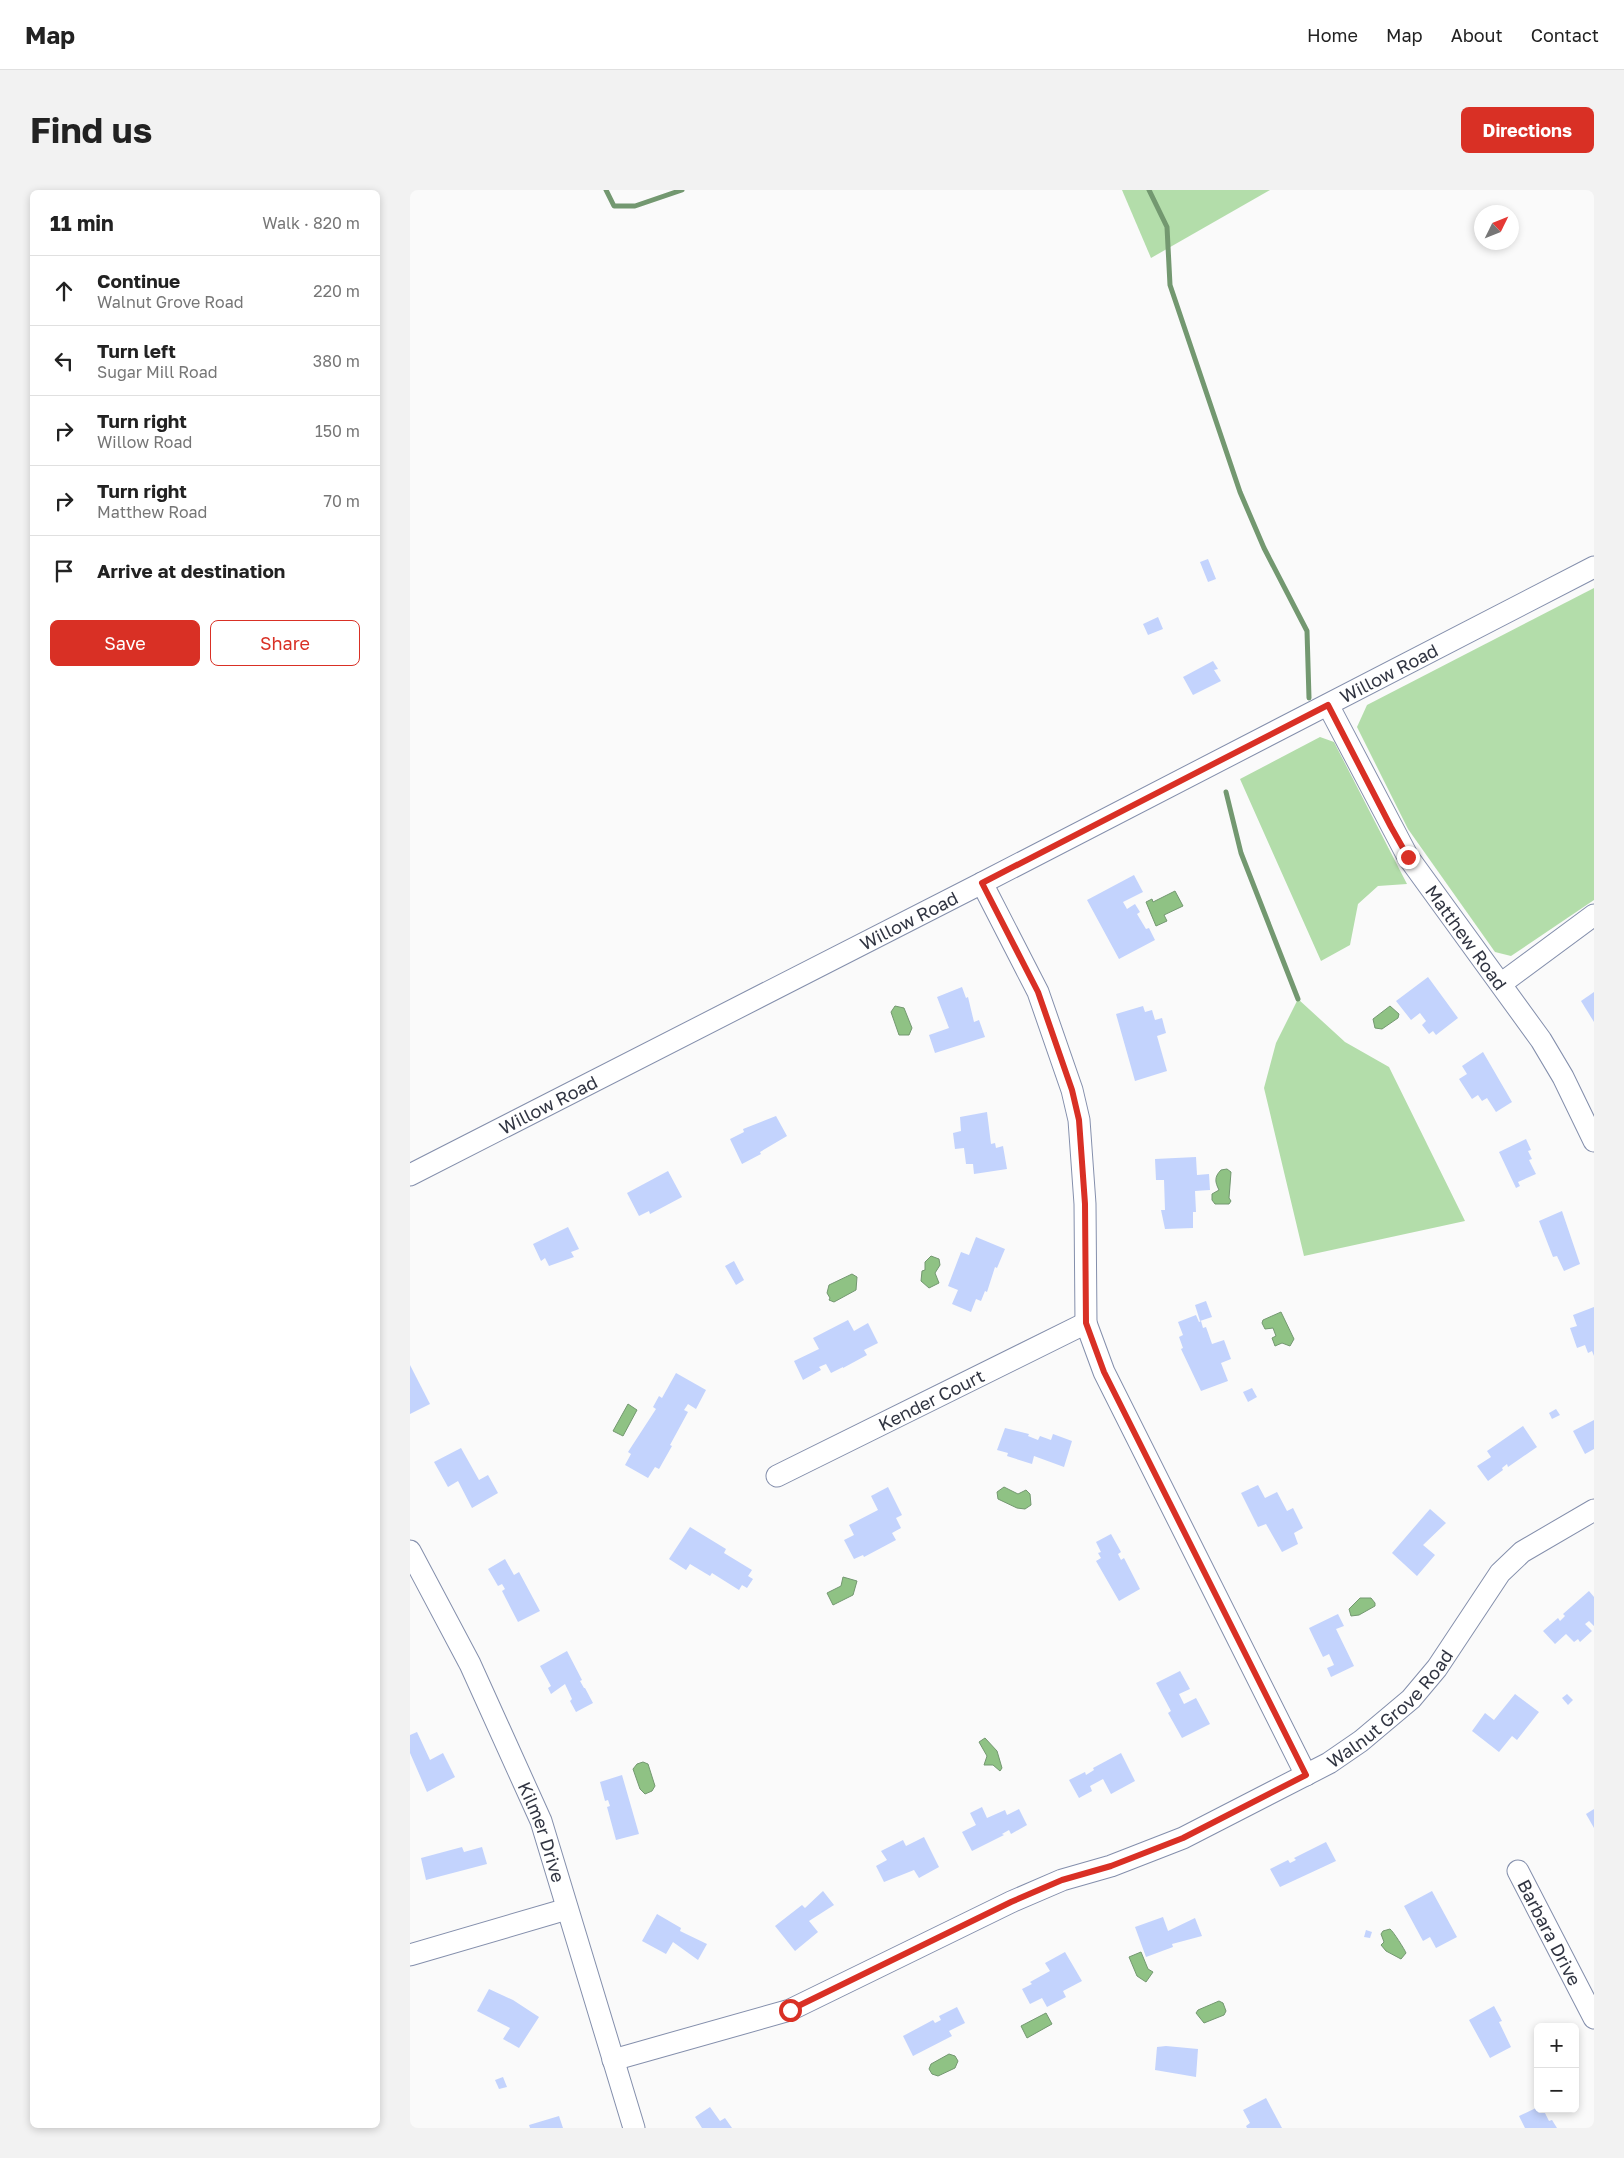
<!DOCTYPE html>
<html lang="en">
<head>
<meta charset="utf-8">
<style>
	body { margin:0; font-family:"Golos Text",sans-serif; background:#f2f2f2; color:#222 }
	.controls { position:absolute; right:15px; bottom:15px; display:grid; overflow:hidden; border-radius:8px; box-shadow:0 2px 8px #0003 }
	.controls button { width:45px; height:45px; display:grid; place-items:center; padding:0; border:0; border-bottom:1px solid #e0e0e0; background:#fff; color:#222; font:25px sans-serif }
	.compass { position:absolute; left:1064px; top:15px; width:45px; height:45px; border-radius:50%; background:#fff; box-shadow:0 2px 8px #0003; rotate:47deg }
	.stop { position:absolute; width:15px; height:15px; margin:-11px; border:4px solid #d93025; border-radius:50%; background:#fff }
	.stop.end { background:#d93025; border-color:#fff; box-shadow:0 1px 5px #0008 }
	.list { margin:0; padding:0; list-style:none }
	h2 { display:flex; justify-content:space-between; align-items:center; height:65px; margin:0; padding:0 20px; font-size:21px }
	h2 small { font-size:16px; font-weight:400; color:#767676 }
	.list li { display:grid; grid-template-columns:32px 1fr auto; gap:15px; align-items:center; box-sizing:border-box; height:70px; padding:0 20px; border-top:1px solid #e0e0e0 }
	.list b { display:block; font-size:19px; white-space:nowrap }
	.list p { margin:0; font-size:16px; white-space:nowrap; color:#767676 }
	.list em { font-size:16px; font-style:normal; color:#767676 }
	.actions { display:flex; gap:10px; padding:15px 20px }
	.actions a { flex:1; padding:11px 0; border:1px solid #d93025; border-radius:8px; text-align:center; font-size:18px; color:#d93025 }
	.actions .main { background:#d93025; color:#fff }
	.icon { flex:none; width:28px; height:28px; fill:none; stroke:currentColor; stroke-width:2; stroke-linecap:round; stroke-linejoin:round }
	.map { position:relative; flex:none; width:1184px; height:1938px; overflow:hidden; border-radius:8px }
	header { display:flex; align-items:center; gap:30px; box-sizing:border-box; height:70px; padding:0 25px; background:#fff; border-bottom:1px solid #e0e0e0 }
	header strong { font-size:24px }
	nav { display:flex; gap:28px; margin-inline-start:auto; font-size:18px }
	.intro { display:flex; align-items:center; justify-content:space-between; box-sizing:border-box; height:120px; padding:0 30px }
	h1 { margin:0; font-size:35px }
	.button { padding:12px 22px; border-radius:8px; background:#d93025; color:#fff; font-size:18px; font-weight:700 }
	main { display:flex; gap:30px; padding:0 30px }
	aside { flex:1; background:#fff; border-radius:8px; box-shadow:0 2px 8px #0003 }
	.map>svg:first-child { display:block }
	.green { fill:#b3ddaa }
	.water { fill:#8fc284; stroke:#739870 }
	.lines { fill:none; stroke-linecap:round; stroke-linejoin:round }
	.stream { stroke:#739870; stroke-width:5 }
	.building { fill:#c3d3fd }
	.minor-casing { stroke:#848fac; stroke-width:23 }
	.minor { stroke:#fff; stroke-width:21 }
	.route { stroke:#d93025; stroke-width:6 }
	.labels { text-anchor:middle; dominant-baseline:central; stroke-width:5; stroke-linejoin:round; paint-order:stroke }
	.street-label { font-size:18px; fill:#313542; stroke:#fff }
</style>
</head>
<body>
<header>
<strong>Map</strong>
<nav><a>Home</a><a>Map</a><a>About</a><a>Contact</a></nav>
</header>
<div class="intro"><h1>Find us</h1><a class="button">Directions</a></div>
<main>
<aside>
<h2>11 min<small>Walk · 820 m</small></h2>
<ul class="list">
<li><svg class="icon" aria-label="ahead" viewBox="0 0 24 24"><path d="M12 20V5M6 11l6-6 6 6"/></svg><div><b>Continue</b><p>Walnut Grove Road</p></div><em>220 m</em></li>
<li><svg class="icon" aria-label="left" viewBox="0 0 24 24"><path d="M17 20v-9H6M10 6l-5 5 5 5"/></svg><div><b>Turn left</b><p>Sugar Mill Road</p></div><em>380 m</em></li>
<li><svg class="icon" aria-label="right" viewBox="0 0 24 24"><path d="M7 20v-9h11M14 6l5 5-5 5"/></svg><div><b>Turn right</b><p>Willow Road</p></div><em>150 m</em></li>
<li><svg class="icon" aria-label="right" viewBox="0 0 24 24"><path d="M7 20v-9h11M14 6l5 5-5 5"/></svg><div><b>Turn right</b><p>Matthew Road</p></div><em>70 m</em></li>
<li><svg class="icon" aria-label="arrive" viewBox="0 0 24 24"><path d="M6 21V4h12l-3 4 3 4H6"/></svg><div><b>Arrive at destination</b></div></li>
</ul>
<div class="actions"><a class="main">Save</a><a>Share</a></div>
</aside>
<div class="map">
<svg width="1184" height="1938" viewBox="0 0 1184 1938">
	<rect width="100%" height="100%" fill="#fafafa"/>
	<g class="green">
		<path d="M712,0H860L741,68Z"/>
		<path d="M1184,398V710L1101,766L1085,762L998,639L947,537L957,515Z"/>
		<path d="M910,547L924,552L997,694L968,696L948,714L940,755L911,771L830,589Z"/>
		<path d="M888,809L935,852L979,877L1055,1031L894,1066L854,898L866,853Z"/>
	</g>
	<g class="water">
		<path d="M765,701L773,716L754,725L757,731L746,736L736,712L742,709L743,712Z"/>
		<path d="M485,816L494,818L502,838L499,845H489L481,822Z"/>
		<path d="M980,816L989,824L988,828L972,839L965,838L963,829Z"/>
		<path d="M817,979L821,982L819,1008L821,1011L819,1014H805L802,1010V1004L809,1000C805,992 804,987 811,980Z"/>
		<path d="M521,1066L529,1069L530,1075L525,1083L529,1093L519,1098L511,1091L512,1081L515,1080V1072Z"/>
		<path d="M442,1084L447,1087L446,1100L424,1112L419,1110L420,1108L417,1103L419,1095Z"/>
		<path d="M871,1122L884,1149L880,1156L872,1153L865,1156L862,1148L866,1146L863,1138L855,1139L852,1133L853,1130Z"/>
		<path d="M218,1214L227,1220L213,1246L203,1241Z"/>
		<path d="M594,1297L608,1304L616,1300L620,1304L621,1315L615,1319L607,1318L588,1309L587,1302Z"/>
		<path d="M433,1387L447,1391L443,1405L423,1415L417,1403L431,1396Z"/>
		<path d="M950,1408H961L965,1413V1416L949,1425L941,1426L939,1419Z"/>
		<path d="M575,1548L587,1561L592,1578L590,1581L583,1575H574L577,1566L569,1552Z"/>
		<path d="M233,1572L238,1574L245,1596L242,1601L235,1604L230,1599L223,1579L227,1574Z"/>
		<path d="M980,1739C983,1741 995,1760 996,1763L991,1769L976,1761L971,1755L974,1752L971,1744L973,1741Z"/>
		<path d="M731,1762L738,1779L743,1782L736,1792L727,1786L719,1767Z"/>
		<path d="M809,1811L813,1813L816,1821L814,1825L794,1833L786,1823L788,1820Z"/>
		<path d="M636,1823L642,1834L617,1848L611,1836Z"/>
		<path d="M539,1864L545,1866L548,1871L545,1878L528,1886L522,1884L519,1879L521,1874Z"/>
	</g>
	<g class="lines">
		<g class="stream">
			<path d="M196,0L204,16H225L272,0"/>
			<path d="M739,0L757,37L760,95L830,302L854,358L897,441L899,508"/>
			<path d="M816,602L831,663L888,809"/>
		</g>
	</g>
	<g class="building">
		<path d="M798,369L806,389L798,392L790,372Z"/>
		<path d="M748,427L753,439L738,445L733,434Z"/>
		<path d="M803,471L808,479L804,480L811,491L783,505L773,487Z"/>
		<path d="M724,685L733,702L713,712L717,719L725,714L730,722L727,724L736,739L739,738L745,750L709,769L677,710Z"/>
		<path d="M1018,787L1048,828L1026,845L1023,841L1019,844L1012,835L1016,831L1010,823L1001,830L986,811Z"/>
		<path d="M552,797L556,808L558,807L564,832L569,830L575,847L525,863L519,845L539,838L527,807Z"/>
		<path d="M1184,802V832L1171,811Z"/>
		<path d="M733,816L735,822L742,820L745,830L752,828L756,843L747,846L757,881L725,891L706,824Z"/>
		<path d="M1073,862L1102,912L1086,922L1077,908L1072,911L1068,905L1062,909L1049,889L1057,884L1052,876Z"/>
		<path d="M577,922L581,954L585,953L586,958L593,956L597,979L564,984L563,974H556L554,958L545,959L543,943L551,941L550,927Z"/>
		<path d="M366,926L377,946L350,962L351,964L332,974L320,949L334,942L333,939Z"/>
		<path d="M1116,949L1121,960L1118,961L1122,969L1119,970L1126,984L1108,992L1110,996L1106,998L1089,962Z"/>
		<path d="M786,967L787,985L799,984L800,1000L785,1001L786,1022H783V1038L755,1039L751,1020H755L754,990H746L745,969Z"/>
		<path d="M258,981L272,1007L240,1024L239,1021L229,1026L217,1003Z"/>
		<path d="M1152,1021L1170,1074L1154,1081L1147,1066L1143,1067L1129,1031Z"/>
		<path d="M158,1037L169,1059L161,1062L164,1067L139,1076L135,1068L131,1071L123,1054Z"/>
		<path d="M566,1047L595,1059L587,1078L585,1077L577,1102L575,1101L571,1111L566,1109L561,1122L542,1114L548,1100L538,1096L551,1062L559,1065Z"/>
		<path d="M324,1071L334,1090L326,1095L315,1076Z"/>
		<path d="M796,1111L802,1127L790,1131L785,1115Z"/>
		<path d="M1184,1117V1166L1182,1161L1178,1163L1175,1155L1167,1158L1160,1138L1167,1136L1163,1125Z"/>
		<path d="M786,1125L789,1132L791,1131L793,1138L796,1137L802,1154L814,1150L821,1169L811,1173L818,1191L791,1201L771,1159L773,1158L769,1147L773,1145L768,1132Z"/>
		<path d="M438,1130L444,1141L458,1133L468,1153L454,1160L457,1165L433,1178V1177L421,1183L416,1174L409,1177L411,1180L393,1190L384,1171L409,1159L403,1148Z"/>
		<path d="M0,1175L20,1214L0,1224Z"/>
		<path d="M266,1183L296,1200L286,1219L278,1214L274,1220L278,1222L260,1255L262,1256L249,1279L245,1277L238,1288L215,1275L221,1264L218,1262L246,1219L243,1217L249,1206L252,1208Z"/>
		<path d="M842,1198L847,1207L838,1212L833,1202Z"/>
		<path d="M1146,1219L1150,1225L1142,1229L1139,1223Z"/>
		<path d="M1184,1230V1259L1175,1264L1163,1241Z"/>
		<path d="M1113,1236L1127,1257L1098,1277L1097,1274L1092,1278L1093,1280L1078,1291L1067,1276L1081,1267L1077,1261Z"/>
		<path d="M595,1238L619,1244L618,1246L628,1250L630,1246L641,1250L643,1244L662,1251L654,1277L624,1266L622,1274L597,1266L598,1263L587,1260Z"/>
		<path d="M51,1258L69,1290L78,1285L88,1303L62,1318L48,1291L38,1297L24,1272Z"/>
		<path d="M848,1295L855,1308L867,1302L877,1321L883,1318L893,1338L884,1343L888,1354L872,1362L856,1334L848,1337L831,1303Z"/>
		<path d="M478,1297L492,1325L486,1328L491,1338L482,1343L486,1350L454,1367L453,1365L444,1369L434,1350L444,1345L439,1335L468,1320L461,1306Z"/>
		<path d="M1020,1319L1036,1333L1013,1355L1025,1365L1007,1386L982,1363Z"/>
		<path d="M280,1337L316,1359L314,1363L342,1380L338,1386L343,1389L337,1398L332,1395L329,1400L302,1383L300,1386L280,1374L276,1380L259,1369Z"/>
		<path d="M701,1344L711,1362L708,1364L711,1370L714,1368L730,1399L709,1411L686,1371L691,1368L688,1363L691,1362L686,1352Z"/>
		<path d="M95,1369L104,1385L109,1382L130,1421L108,1432L92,1401L95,1399L92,1394L88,1396L78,1379Z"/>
		<path d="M1179,1401L1184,1407V1436L1179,1431L1175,1434L1182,1441L1170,1452L1168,1449L1164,1452L1156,1444L1145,1454L1133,1441L1148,1428L1150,1431L1155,1426L1153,1424Z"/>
		<path d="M928,1424L934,1436L926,1439L944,1476L921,1487L917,1478L924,1475L919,1464L913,1467L899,1438Z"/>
		<path d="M157,1461L172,1490L170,1491L174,1498H175L183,1513L166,1522L160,1511L162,1509L155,1494L141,1504L138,1498L141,1496L130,1476Z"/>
		<path d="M770,1481L780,1499L769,1504L774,1514L786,1508L800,1534L772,1548L758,1523L761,1521L746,1493Z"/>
		<path d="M1105,1504L1129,1522L1107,1550L1102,1546L1089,1562L1062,1541L1075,1523L1084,1530Z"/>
		<path d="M1157,1504L1163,1510L1158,1515L1152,1508Z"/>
		<path d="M7,1542L20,1570L33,1563L45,1587L17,1602L0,1563V1545Z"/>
		<path d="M711,1563L725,1591L701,1604L693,1589L680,1596L682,1601L669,1608L659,1590L675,1582L676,1585L684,1580L683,1578Z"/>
		<path d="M212,1585L229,1644L206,1650L197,1617L200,1616L198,1610L195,1611L190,1592Z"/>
		<path d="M572,1617L577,1628L595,1620L597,1625L609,1619L617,1635L601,1644L599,1640L592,1644L594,1645L562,1661L552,1642L566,1635L560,1623Z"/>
		<path d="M1184,1619V1638L1176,1624Z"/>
		<path d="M514,1647L529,1677L509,1688L504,1680L474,1692L466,1676L477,1670L471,1661L493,1650L496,1656Z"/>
		<path d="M916,1652L926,1671L870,1697L860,1679L878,1670L880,1673L886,1670L884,1668Z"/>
		<path d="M52,1657L54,1662L72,1657L77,1674L16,1690L11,1668Z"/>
		<path d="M413,1701L424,1715L399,1731L408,1742L385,1761L365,1736L392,1715L395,1718Z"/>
		<path d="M1022,1701L1047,1747L1026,1758L1020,1747L1013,1751L994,1716Z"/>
		<path d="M247,1724L271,1738L270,1741L297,1754L288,1770L263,1752L256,1764L232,1751Z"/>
		<path d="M753,1727L758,1741L785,1728L792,1746L762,1754L763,1757L736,1767L725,1737Z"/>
		<path d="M956,1740L962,1742L960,1748L954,1747Z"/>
		<path d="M655,1762L672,1791L653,1801L656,1807L637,1817L632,1808L620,1814L612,1799L622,1794L620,1792L640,1781L635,1773Z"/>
		<path d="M79,1799L103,1810L129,1827L109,1858L93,1849L100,1838L67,1821Z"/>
		<path d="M1084,1816L1092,1831L1089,1832L1101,1857L1080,1868L1059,1830Z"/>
		<path d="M547,1817L555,1833L539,1841L542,1846L503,1866L493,1846L523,1830L525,1833L531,1830L529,1826Z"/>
		<path d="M756,1856L788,1859L786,1887L745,1880L747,1857Z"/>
		<path d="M93,1887L97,1897L89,1899L85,1890Z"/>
		<path d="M856,1908L872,1938H837L836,1936L840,1933L833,1920Z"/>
		<path d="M300,1917L310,1931L315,1928L322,1938H292L285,1927Z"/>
		<path d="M1128,1917V1919H1133L1139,1931L1142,1930L1147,1938H1115L1109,1926Z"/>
		<path d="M149,1926L153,1938H120L119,1935Z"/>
	</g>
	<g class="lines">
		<g class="minor-casing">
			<g id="minor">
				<path id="s1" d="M918,515L998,667L1131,850L1153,887L1184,951"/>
				<path d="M572,693L628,802L662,900L669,930L675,1014L676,1133L694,1182L896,1585"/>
				<path d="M1092,793L1184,725"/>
				<path id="s2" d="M0,985L572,693L1184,377"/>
				<path id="s3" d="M367,1286L676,1133"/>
				<path id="s4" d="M0,1361L60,1474L131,1631L224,1938"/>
				<path id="s5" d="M1108,1681L1184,1828"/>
				<path d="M0,1765L157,1719"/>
				<path id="s6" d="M203,1870L380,1820L601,1712L652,1690L701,1676L773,1648L919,1573L951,1551L1001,1509L1027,1478L1090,1383L1112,1362L1184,1320"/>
			</g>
		</g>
		<use href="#minor" class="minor"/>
	</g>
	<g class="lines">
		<path class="route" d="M380,1820L601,1712L652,1690L701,1676L773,1648L896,1585L694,1182L676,1133L675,1014L669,930L662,900L628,802L572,693L918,515L981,637L998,667"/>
	</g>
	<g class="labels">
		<g class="street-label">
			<text stroke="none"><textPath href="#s2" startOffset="1100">Willow Road</textPath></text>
			<text stroke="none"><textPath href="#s2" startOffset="560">Willow Road</textPath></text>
			<text stroke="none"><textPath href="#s1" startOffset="271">Matthew Road</textPath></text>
			<text stroke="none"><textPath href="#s2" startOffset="155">Willow Road</textPath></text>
			<text stroke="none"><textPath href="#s3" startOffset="172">Kender Court</textPath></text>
			<text stroke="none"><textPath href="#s6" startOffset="860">Walnut Grove Road</textPath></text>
			<text stroke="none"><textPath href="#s4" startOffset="311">Kilmer Drive</textPath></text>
			<text stroke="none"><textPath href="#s5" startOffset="69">Barbara Drive</textPath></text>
		</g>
	</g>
</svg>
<div class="controls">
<button>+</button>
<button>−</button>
</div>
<svg class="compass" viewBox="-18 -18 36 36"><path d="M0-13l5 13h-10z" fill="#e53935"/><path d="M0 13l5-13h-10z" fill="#767676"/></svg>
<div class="stop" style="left:380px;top:1820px"></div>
<div class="stop end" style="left:998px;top:667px"></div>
</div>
</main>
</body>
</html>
